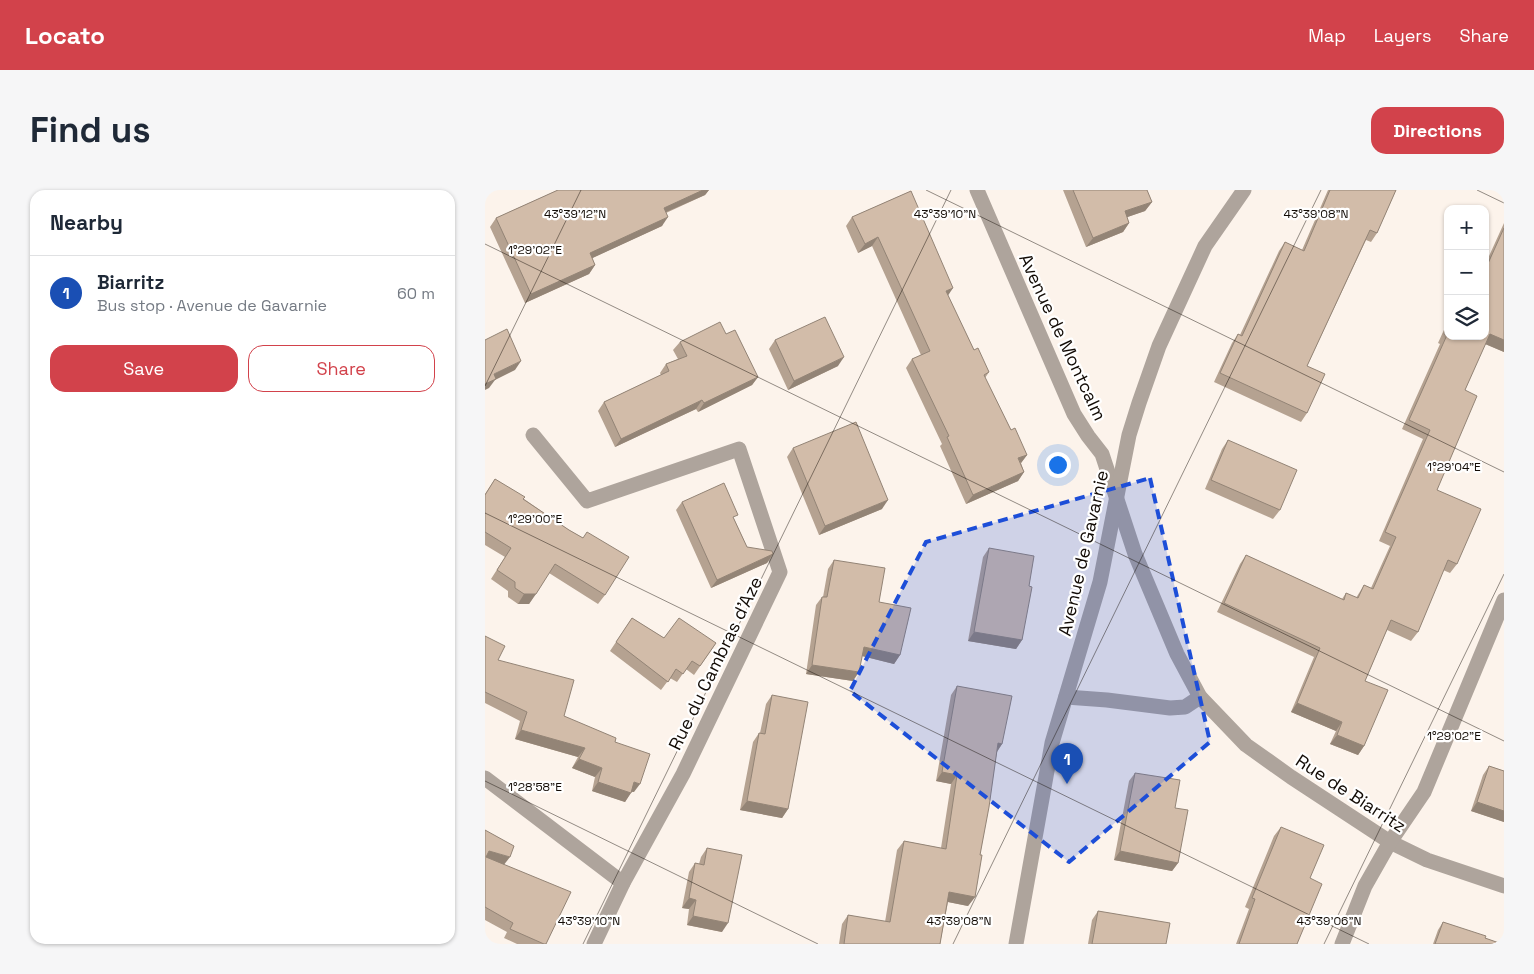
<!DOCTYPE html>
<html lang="en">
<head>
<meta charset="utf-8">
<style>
	body { margin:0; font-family:"Space Grotesk",sans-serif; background:#f6f6f7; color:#1f2937 }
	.controls { position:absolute; right:15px; top:15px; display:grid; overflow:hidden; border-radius:10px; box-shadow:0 1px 4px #0004 }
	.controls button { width:45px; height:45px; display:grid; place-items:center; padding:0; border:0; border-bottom:1px solid #e0e1e3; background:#fff; color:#1f2937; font:25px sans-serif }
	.you { position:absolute; left:572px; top:274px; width:18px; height:18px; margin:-12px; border:4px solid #fff; border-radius:50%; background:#1a73e8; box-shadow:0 0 0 8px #1a73e833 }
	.badge { display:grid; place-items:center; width:32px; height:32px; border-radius:50%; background:#d2424b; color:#fff; font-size:16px; font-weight:700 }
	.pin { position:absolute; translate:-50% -41px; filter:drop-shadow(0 1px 2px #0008) }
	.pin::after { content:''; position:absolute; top:26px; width:18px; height:15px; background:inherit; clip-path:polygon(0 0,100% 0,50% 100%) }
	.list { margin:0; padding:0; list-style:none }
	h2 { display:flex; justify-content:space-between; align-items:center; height:65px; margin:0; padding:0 20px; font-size:21px }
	h2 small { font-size:16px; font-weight:400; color:#747a83 }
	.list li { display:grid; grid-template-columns:32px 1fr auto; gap:15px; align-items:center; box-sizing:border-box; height:75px; padding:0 20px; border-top:1px solid #e0e1e3 }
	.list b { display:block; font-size:19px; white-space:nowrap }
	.list p { margin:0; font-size:16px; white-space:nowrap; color:#747a83 }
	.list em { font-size:16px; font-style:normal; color:#747a83 }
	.actions { display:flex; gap:10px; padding:15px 20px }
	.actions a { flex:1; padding:11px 0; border:1px solid #d2424b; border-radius:15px; text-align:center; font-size:18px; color:#d2424b }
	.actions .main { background:#d2424b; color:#fff }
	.icon { flex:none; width:28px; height:28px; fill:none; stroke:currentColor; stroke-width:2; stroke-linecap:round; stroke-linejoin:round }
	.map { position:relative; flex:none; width:1019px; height:754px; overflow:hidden; border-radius:15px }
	header { display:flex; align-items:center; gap:30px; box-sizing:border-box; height:70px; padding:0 25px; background:#d2424b; color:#fff }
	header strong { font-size:24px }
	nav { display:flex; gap:28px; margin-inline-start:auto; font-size:18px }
	.intro { display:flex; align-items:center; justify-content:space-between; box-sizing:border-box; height:120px; padding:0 30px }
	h1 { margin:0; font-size:35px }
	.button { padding:12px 22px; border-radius:15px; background:#d2424b; color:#fff; font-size:18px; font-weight:700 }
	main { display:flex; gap:30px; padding:0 30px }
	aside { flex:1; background:#fff; border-radius:15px; box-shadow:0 1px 4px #0004 }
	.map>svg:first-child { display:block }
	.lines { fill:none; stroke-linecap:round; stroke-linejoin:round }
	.minor { stroke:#aea49c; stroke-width:15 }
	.wall { fill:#b5a291 }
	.shaded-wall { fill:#938476 }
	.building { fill:#d2bca9; stroke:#938476 }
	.marked { fill:#1d4ed8; fill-opacity:0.2; stroke:#1d4ed8; stroke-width:4; stroke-dasharray:10 6; stroke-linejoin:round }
	.ticks { fill:none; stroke:#120b05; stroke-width:1; stroke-opacity:0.45 }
	.labels { text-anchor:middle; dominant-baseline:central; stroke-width:4.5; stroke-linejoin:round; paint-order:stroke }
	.street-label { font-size:18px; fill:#120b05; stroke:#fff }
	.ticks-label { font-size:12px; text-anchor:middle; fill:#120b05; stroke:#fff; stroke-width:4.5; stroke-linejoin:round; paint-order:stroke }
</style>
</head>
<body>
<header>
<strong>Locato</strong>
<nav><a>Map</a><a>Layers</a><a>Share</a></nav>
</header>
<div class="intro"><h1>Find us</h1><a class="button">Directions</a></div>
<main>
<aside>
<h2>Nearby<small></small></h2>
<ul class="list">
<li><span class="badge" style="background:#1a4fb4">1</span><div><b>Biarritz</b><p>Bus stop · Avenue de Gavarnie</p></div><em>60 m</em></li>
</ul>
<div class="actions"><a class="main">Save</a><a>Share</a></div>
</aside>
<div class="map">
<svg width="1019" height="754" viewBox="0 0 1019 754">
	<rect width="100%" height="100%" fill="#fcf3eb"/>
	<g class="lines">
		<g class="minor">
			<path d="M492,0L589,224L603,246L617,264L650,364L692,464L715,507L761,555L806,587L905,652L942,670L1019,696"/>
			<path d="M48,245L102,311L254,259L295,382L198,584L138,693L109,754"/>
			<path d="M581,507L622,510L685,518L700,517L715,507"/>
			<path d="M0,588L138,693"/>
			<path d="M531,754L567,553L615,392L644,245L654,213L674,156L720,56L759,0"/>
			<path d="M857,754L880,696L905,652L939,602L1019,410"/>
		</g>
	</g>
	<g class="wall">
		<path d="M73,0H224L220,5L181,23L177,36L107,68L110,75L104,84L40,113L5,37L11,28Z"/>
		<path d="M578,0H662L667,12L660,21L642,27L644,33L638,42L601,57Z"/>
		<path d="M843,0H911L892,43L886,52L881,50L822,176V223L816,232L729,192L747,153L753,144L755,145L794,61L800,52L817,60Z"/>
		<path d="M426,1L463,106L489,160L504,182L500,188L526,240L542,265L536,273L539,282L533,291L481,314L455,256L457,254L421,178L427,169L436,165L387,56L373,63L361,36L367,27Z"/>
		<path d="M1019,33V162L1000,154L980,200L952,300L972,374L965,383L958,380L933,442L926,451L902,440L880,491L879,556L873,565L845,554L851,541L806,522L829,467L732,422L755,374L761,365L857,409L861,403L871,408L879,395L886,398L905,356L894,351L938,249L917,239L955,154L953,153L963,131V146H1000V75Z"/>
		<path d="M241,144L273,187L267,195L213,222L211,219L130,257L113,221L119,212L176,185L175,183L181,174L193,169L188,160L195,152Z"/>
		<path d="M290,150L353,176L303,200L284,159Z"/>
		<path d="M743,250L795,320L788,329L720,299L737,259Z"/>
		<path d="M308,258L397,319L334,345L302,267Z"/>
		<path d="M10,289L84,340L98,348L120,405L113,414L64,383L44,414H33L23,407V401L6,389L20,367L0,355V304Z"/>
		<path d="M197,312L249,329L262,357L288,364L282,373L226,398L191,320Z"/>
		<path d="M504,358L544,396L537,450L531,459L483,451L498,367Z"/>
		<path d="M349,370L394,412L415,465L409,474L377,466L368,491L321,484L331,415L337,407H338L343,379Z"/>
		<path d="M147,428L179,448L231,453L209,485L201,479L192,492L185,488L176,500L125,461Z"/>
		<path d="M0,446L13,470L79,526L130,552L149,602H146L140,612L107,601L110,587L87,578L93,567L30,549L35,531L0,513Z"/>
		<path d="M472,496L517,554L512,562L495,665L490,707L483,716L463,712L455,754H354L357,734L363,725L400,732L412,660L419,651L456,658L466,594L451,591L466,505Z"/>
		<path d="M287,505L303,619L297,628L255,620L268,552L274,543H275L281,514Z"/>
		<path d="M1004,576L1019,581V632L986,621L998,585Z"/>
		<path d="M650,583L690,618L693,673L687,681L629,670L644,591Z"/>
		<path d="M796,637L825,688L812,754H751L764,719L760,717L789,646Z"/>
		<path d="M0,640L19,675L61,754H32L19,748L22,742L0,730Z"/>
		<path d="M222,658L237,742L202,735L204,719L197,718L204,682L210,673L214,674L216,667Z"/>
		<path d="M613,721L681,754H603L607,730Z"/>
		<path d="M958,732L1000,748L1017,754H948L953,740Z"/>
	</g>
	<g class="shaded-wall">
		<path d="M218,0H224L220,5L172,26L179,18Z"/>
		<path d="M667,12L660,21L634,30L640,21Z"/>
		<path d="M183,27L177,36L99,72L105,63Z"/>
		<path d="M644,33L638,42L601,57L608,48Z"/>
		<path d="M393,47L387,56L373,63L380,54Z"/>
		<path d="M110,75L104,84L40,113L46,104Z"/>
		<path d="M468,98L462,107L461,101Z"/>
		<path d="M1005,144L1019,150V162L998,153Z"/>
		<path d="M359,167L353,176L303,200L309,191Z"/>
		<path d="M36,171L30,180L10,190L4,198L0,200V194L9,184Z"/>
		<path d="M273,187L267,195L213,222L219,213Z"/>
		<path d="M217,210L211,219L130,257L136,249Z"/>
		<path d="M542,265L536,273L533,268Z"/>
		<path d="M539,282L533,291L481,314L488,305Z"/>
		<path d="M403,310L397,319L334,345L340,336Z"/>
		<path d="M288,364L282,373L226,398L232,390Z"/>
		<path d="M39,404H51L44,414H33Z"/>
		<path d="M489,442L537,450L531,459L483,451Z"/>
		<path d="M379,457L415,465L409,474L373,465Z"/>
		<path d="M327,475L374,482L368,491L321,484Z"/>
		<path d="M812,513L857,532L851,541L806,522Z"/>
		<path d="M36,540L100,558L93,567L30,549Z"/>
		<path d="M852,545L879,556L873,565L845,554Z"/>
		<path d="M513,553L517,554L511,563Z"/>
		<path d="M94,569L117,578L110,587L87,578Z"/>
		<path d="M457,582L472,585L466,594L451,591Z"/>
		<path d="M113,592L146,603L140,612L107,601Z"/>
		<path d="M149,592L155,594L149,602L143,601Z"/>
		<path d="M262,611L303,619L297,628L255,620Z"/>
		<path d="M992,612L1019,621V632L986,621Z"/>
		<path d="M4,661L25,667L18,676L0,668Z"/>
		<path d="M635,661L693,673L687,681L629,670Z"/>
		<path d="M464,702L490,707L483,716L458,711Z"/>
		<path d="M204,708L211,710L204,719L197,718Z"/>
		<path d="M208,726L243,733L237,742L202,735Z"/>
	</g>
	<g class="building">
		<path d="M73,0H218L179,18L183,27L105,63L110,75L46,104L11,28Z"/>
		<path d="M588,0H662L667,12L640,21L644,33L608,48Z"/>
		<path d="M845,0H911L892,43L885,40L822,176L840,184L822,223L735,183L753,144L757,146L800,52L819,61Z"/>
		<path d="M426,1L468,98L461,101L489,160L493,158L504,182L499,185L526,240L530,238L542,265L533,268L539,282L488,305L462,247L464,246L427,169L445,161L393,47L380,54L367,27Z"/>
		<path d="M1019,38V150L1005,144L980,200L992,206L952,300L996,319L972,374L963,370L933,442L906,430L880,491L903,500L879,556L852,545L857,532L812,513L835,458L739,413L761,365L859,410L861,403L873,408L879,395L888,399L911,347L900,342L945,240L924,230L962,145L959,144L963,136V146H1000V80Z"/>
		<path d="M340,127L359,167L309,191L290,150Z"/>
		<path d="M235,132L241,144L250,140L273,187L219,213L217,210L136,249L119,212L184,181L181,174L202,166L195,152Z"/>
		<path d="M22,139L36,171L9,184L11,189L0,194V150Z"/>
		<path d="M371,232L403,310L340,336L308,258Z"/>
		<path d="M743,250L812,280L795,320L726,290Z"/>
		<path d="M10,289L40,307L38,309L84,340L98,348L102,342L144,367L120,405L70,374L51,404H39L30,398V392L12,380L26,358L0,342V305Z"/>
		<path d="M239,293L253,325L248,327L262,357L287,361L288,364L232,390L197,312Z"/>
		<path d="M504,358L549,366L544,396L547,397L537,450L489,442Z"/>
		<path d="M349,370L400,378L394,412L426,418L415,465L379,457L374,482L327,475L337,407H342Z"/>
		<path d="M147,428L179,448L194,428L231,453L215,476L207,471L198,484L191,479L183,492L131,452Z"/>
		<path d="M0,446L20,456L13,470L89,490L79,526L131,548L130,552L165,564L155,594L149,592L146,603L113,592L117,578L94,569L100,558L36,540L42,522L0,502Z"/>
		<path d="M472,496L527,506L517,554L513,553L504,617L495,665H497L490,707L464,702L455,754H359L363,725L405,732L419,651L461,659L472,585L457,582Z"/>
		<path d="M287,505L323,512L303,619L262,611L274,543L280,544Z"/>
		<path d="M1004,576L1019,581V621L992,612Z"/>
		<path d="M650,583L695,590L690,618L703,620L693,673L635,661Z"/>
		<path d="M796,637L839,655L825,688L837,694L812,754H754L770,709L767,708Z"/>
		<path d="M0,640L29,656L25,667L4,661L1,667L86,702L61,754H59L25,739L28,733L0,717Z"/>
		<path d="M222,658L257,665L243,733L208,726L211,710L204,708L210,673L219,675Z"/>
		<path d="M613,721L685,733L681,754H607Z"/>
		<path d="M958,732L1001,746L1000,748L1017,754H950Z"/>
	</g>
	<path class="marked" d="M665,288L725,552L584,672L365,501L441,352Z"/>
	<path class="ticks" d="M441,0L1019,282M992,0L1019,13M0,54L1019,551M0,196L96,0M0,323L884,754M0,591L333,754M98,754L466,0M468,754L836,0M839,754L1019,384"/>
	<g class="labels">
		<g class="street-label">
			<text transform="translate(578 147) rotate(65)">Avenue de Montcalm</text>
			<text transform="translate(598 363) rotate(-77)">Avenue de Gavarnie</text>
			<text transform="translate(230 473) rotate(-64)">Rue du Cambras d'Aze</text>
			<text transform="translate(866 603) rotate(33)">Rue de Biarritz</text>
		</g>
	</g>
	<g class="ticks-label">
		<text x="90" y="28">43°39'12"N</text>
		<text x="460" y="28">43°39'10"N</text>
		<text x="831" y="28">43°39'08"N</text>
		<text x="50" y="64">1°29'02"E</text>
		<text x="969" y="281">1°29'04"E</text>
		<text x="50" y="333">1°29'00"E</text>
		<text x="969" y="550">1°29'02"E</text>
		<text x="50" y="601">1°28'58"E</text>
		<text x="104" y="735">43°39'10"N</text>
		<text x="474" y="735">43°39'08"N</text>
		<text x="844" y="735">43°39'06"N</text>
	</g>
</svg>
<div class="controls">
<button>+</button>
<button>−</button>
<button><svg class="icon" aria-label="layers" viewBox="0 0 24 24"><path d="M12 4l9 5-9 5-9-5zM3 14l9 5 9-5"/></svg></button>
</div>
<div class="you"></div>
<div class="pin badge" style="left:582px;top:594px;background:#1a4fb4">1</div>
</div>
</main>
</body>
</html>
